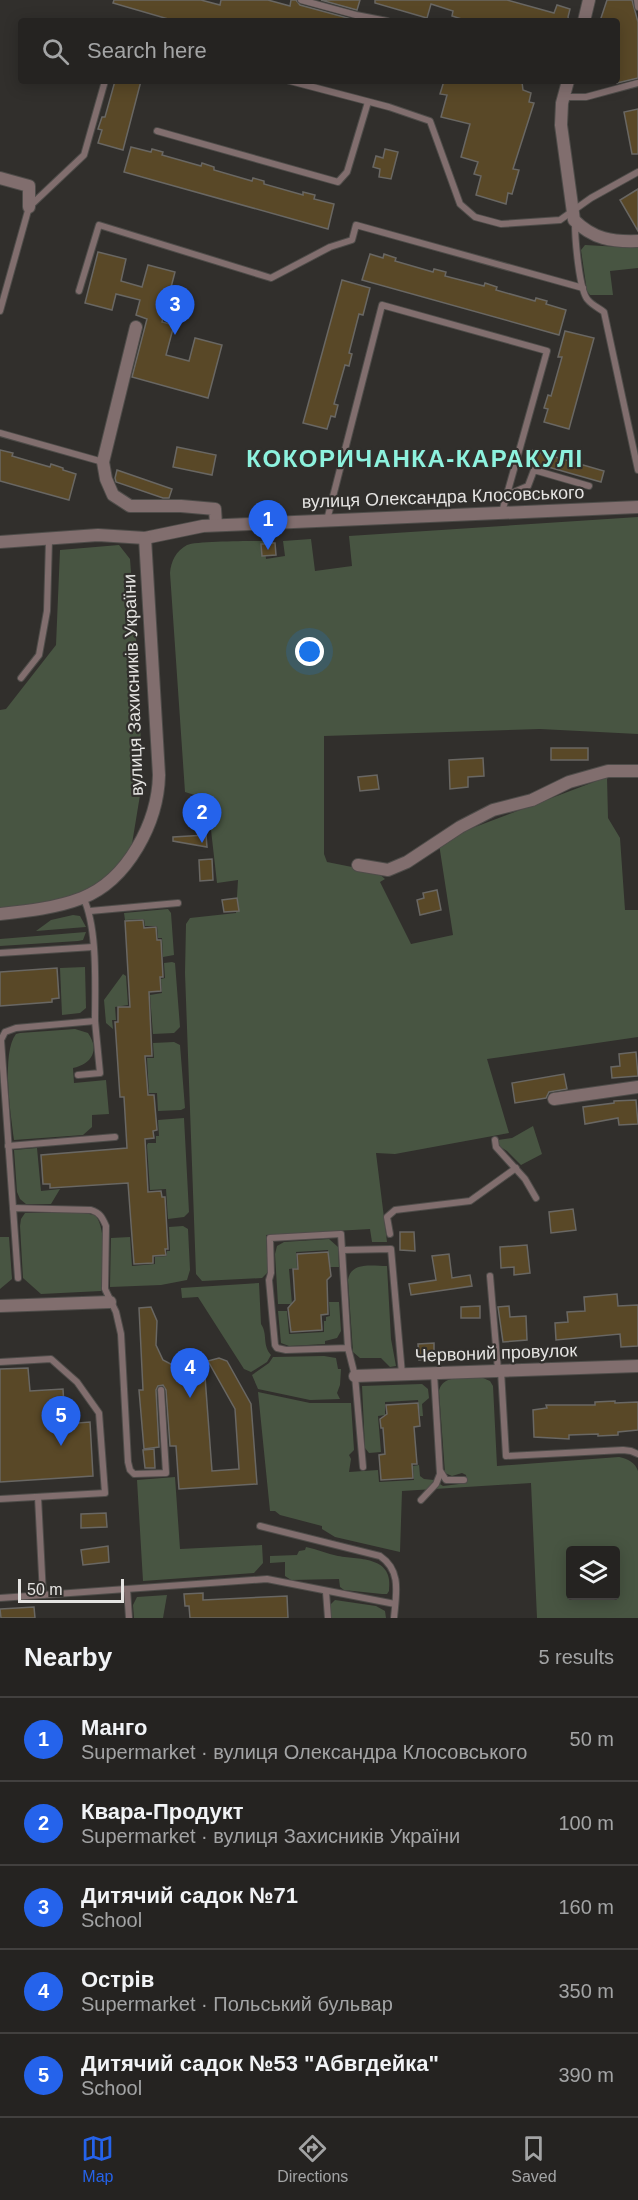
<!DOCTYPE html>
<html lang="en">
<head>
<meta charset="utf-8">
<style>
	body { margin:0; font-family:Helvetica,sans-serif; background:#2d2b2a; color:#f1f3f6 }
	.controls { position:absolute; right:18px; bottom:18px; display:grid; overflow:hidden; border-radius:6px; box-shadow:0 3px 15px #0003 }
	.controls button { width:54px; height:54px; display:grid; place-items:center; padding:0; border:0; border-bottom:2px solid #42403f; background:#252321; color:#f1f3f6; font:30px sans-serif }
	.scale { position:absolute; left:18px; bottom:15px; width:106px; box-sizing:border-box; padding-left:6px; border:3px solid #e5e4e2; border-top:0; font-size:16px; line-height:21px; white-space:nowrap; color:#e5e4e2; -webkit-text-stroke:4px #312f2c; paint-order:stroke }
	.you { position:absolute; left:310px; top:652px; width:21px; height:21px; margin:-15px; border:4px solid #fff; border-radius:50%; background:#1a73e8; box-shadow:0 0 0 9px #1a73e833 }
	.badge { display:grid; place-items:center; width:39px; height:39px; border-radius:50%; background:#2563eb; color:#fff; font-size:20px; font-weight:700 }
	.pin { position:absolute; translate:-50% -50px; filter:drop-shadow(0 2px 3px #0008) }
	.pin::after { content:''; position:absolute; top:32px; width:21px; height:18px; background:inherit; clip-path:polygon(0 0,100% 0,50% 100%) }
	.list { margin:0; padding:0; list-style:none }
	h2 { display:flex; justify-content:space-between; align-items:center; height:78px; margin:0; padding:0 24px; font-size:26px }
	h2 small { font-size:20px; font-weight:400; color:#a3a4a5 }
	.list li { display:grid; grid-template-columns:39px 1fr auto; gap:18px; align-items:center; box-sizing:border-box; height:84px; padding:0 24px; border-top:2px solid #42403f }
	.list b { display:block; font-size:22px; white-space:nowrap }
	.list p { margin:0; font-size:20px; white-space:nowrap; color:#a3a4a5 }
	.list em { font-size:20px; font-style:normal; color:#a3a4a5 }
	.icon { flex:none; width:33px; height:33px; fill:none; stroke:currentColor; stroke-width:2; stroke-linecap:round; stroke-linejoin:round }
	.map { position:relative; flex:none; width:638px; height:1618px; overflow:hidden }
	.search { position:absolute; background:#252321; box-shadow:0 3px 15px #0003; left:18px; right:18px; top:18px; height:66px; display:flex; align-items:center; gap:15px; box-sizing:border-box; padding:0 21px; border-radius:6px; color:#a3a4a5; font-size:22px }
	.sheet { height:498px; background:#252321 }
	nav { display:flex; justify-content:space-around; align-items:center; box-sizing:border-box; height:84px; border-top:2px solid #42403f; background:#252321; font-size:16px; color:#a3a4a5 }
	nav a { display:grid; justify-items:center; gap:3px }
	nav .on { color:#2563eb }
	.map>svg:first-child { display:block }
	.green { fill:#485542; fill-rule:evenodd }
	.building { fill:#594827; stroke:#696763; stroke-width:1.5 }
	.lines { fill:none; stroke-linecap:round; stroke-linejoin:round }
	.lane-casing { stroke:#4e4c49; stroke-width:8 }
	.street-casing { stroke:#4e4c49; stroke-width:14 }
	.lane { stroke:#816e6e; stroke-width:6 }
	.street { stroke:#816e6e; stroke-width:12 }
	.labels { text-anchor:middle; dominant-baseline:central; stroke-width:4.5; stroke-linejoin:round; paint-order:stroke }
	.street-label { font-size:18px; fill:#e5e4e2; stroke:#312f2c }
	.district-label { font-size:24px; font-weight:bold; letter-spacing:1.5px; fill:#8df2de; stroke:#312f2c }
</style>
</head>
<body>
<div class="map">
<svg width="638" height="1618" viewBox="0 0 638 1618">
	<rect width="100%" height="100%" fill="#312f2c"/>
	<g class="green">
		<path d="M585,245L638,248V268L610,271L613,295H590L587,291L581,250Z"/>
		<path d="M638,517V734L540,729L324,736V854L327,862L377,872L385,879L380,882L411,944L453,935L439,844L467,830L607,777L608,818L620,838L625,910H638V1037L487,1059L509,1133L395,1154L376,1153L387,1242H372L370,1229L266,1235L268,1272L262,1278L202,1281L196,1274L185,973L186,924L190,918L236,913L238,880L217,883L211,830H194L198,796L185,792L170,573C171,561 176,551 187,545C196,541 251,541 264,541L266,559L285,556L283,541L311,539L315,571L352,566L349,536Z"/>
		<path d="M119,545L130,559L139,678L142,783L130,856L96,890L0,914V710L6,709L56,645L60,550Z"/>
		<path d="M168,909L171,913L174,955L163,957L162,938H158L157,926H145L144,919L125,920L124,913Z"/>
		<path d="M73,915L80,916L86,927L36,931L51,920Z"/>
		<path d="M86,932L83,940L78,941L0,946V939Z"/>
		<path d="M172,962L175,963L180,1027L174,1033L153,1034L150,995L162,993L161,979L165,978L164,963Z"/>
		<path d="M85,967L86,1008L80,1013L62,1015L60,968Z"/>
		<path d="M123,974L126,976L128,1005L115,1007L116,1020H112L113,1029L106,1023L104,1000Z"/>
		<path d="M75,1029L88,1033C100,1050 92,1064 73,1068L74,1083L106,1080L109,1114L92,1115V1127L83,1135L14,1140C11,1115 1,1053 16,1034L20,1033Z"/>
		<path d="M174,1042L180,1045L185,1108L181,1110L158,1111L157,1093H149L147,1058H154L153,1043Z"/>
		<path d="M184,1118L189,1212L184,1217L168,1219L166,1189L150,1190L147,1145L148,1143H156V1136H159L158,1120Z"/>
		<path d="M533,1126L542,1154L521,1165L507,1151L499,1146L498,1140L512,1138Z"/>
		<path d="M37,1148L41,1191L60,1189L51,1204H26L20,1199L17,1192L14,1150Z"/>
		<path d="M25,1213H83L95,1215C108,1230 102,1271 101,1291L41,1294L23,1278L20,1226L21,1219Z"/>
		<path d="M183,1226L188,1229L190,1270L187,1280L161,1285L110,1287L111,1238L130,1237L132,1266L155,1264V1257L167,1256V1251H170L169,1227Z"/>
		<path d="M0,1237H9L12,1279L0,1289Z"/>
		<path d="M329,1239L338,1247L339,1267H329L328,1250L296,1252L297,1268L289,1269L292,1304H278L275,1254L277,1246L284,1242Z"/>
		<path d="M387,1266L391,1339L396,1366L390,1367L381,1358H360L353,1352L348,1280C351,1261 373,1266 387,1266Z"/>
		<path d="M259,1283L261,1324C268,1334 262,1345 271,1355L267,1362L251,1372L244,1369L198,1297L182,1298L181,1288Z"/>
		<path d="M329,1302H339L341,1331L337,1338L325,1341V1344L289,1346L281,1343L278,1311H287L289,1334L324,1332V1321H326V1317L330,1316Z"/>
		<path d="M324,1356L336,1358L338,1369H341L340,1385L337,1393L340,1399L310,1400L258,1389L252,1375L269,1363L273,1357Z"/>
		<path d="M483,1378L490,1381L493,1386L497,1466L619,1457C628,1459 635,1462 638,1471V1618H537L531,1483L402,1491L400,1552L335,1537L322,1529V1526L280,1515L275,1511H270L258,1392L310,1403H351L354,1450L349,1455L351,1459L349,1472L378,1470L379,1482L414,1480L413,1466L419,1465L420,1476L424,1479L434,1480L443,1486L467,1483L466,1475L462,1473L452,1476L445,1473L439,1391C443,1373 468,1379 483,1378ZM570,1550H616V1596H570Z"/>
		<path d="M422,1384L428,1389L429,1398L422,1404L423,1416H420L418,1400L385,1402V1415L378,1416L381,1452L369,1453L365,1448L362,1386Z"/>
		<path d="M175,1477L180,1549L262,1545L263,1563L254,1573L143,1581L137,1480Z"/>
		<path d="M306,1547C317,1549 327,1554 338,1556C361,1560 394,1556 389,1591L387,1594H382L344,1590L340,1587L339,1579L291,1580L285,1576V1562L270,1563V1556L297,1555L299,1551L305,1550Z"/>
		<path d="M167,1595L163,1618H134L133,1605L137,1597Z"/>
		<path d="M335,1600L376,1606L385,1611L386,1618H330L331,1604Z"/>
	</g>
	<g class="building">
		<path d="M114,0H201L220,5L221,0H268L290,6L291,0H296L300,5L355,20L175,21L113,3Z"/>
		<path d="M321,0H360L357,10Z"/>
		<path d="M375,0H507L554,13L557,5L570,9L568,17L569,21H468L452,16L453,11L431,4L427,18L375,3Z"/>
		<path d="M607,0H632L638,22V78L617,83V21H600Z"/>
		<path d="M115,81H141L123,150L98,143L102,130L98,129L102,117H105Z"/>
		<path d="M444,81H518L522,82L523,90L531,93L529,102L534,103L513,169L519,170L512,194L508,193L506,204L476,195L481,176L474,174L478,162L461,157L470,124L441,117L447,95L440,94Z"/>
		<path d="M638,109V154H632L624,112Z"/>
		<path d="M131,147L151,152L152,149L163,152L162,155L201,166L202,163L214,167V170L252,181L253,178L264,181V184L303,195V192L315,195L314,199L334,204L328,229L124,172Z"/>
		<path d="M385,149L398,152L391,179L379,177L380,169L373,167L376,156L383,158Z"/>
		<path d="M638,189V231L620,200Z"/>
		<path d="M98,252L126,259L121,281L142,287L148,265L175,272L162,322L174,325L166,355L189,361L195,338L222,345L208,398L132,377L147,319L136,315L140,300L116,294L112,310L85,303Z"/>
		<path d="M370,254L383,258L384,254L396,258L395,261L433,272L434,269L446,272L445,276L484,286L485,283L497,287L496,290L535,301L536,298L547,301L546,304L566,310L559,335L362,280Z"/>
		<path d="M342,280L370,288L363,315L359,314L349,353L352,354L349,366L345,365L334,404L338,405L335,417L331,416L327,429L303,423Z"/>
		<path d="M565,331L594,338L569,429L544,422L548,409L544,408L548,395L551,396L562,357H558Z"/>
		<path d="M177,447L216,455L212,475L173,467Z"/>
		<path d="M0,450L13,453L12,456L50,467L51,464L63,468V470L76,474L69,500L0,481Z"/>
		<path d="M531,450L604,471L601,482L527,461Z"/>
		<path d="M117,470L172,489L169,498H163L116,482L115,478Z"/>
		<path d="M267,538L272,543H275L276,555L262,556L261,544H265Z"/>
		<rect x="551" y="748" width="37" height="12"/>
		<path d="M483,758L484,776L468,777V787L450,789L449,760Z"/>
		<path d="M377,775L379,789L360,791L358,777Z"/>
		<path d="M206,835L207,847L173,841V837Z"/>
		<path d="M212,859L213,880L200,881L199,860Z"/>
		<path d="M437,890L441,910L420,915L417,900L424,898L423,893Z"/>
		<path d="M237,898L239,911L224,912L222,900Z"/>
		<path d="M143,920L144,928L156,927L157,940H161L163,977H160L161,991L149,992L152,1056H145L148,1095H154L157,1130L153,1131L154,1138L145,1139L148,1192L161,1191L162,1197H165L168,1249H165L166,1255L153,1256V1263L134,1264L128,1183L50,1188V1184H43L41,1155L127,1148L124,1097H120L115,1022H118V1007H130L125,921Z"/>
		<path d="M57,968L59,998L52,999V1002L0,1006V972Z"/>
		<path d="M636,1052L638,1076L612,1078L611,1067L620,1066L619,1054Z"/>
		<path d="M564,1074L567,1089L549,1092L546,1098L515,1103L512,1083Z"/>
		<path d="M636,1100L638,1124L619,1125L618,1118L585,1124L583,1107L614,1103V1101Z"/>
		<path d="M573,1209L576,1230L551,1233L549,1212Z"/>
		<path d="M400,1232H414L415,1251L400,1250Z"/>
		<path d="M527,1245L530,1273L514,1275V1267L501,1268L500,1247Z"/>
		<path d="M328,1252L331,1276L327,1280L328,1314L321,1315L322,1330L291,1332L288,1308L295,1300L293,1269H298L297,1254Z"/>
		<path d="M449,1254L452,1278L470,1275L472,1286L411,1295L409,1284L436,1280L432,1256Z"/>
		<path d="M617,1294L618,1306L638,1305V1346L621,1347L620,1334L556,1340L555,1323L568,1322L567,1312L585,1311L584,1297Z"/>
		<path d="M480,1306V1318H461V1307Z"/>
		<path d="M509,1306L510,1317L526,1316L527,1340L503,1342L498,1307Z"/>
		<path d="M151,1307L157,1321L156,1345L163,1360L180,1369L195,1368L204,1363L212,1471L239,1469L235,1409L208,1361L219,1358L227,1361L251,1404L257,1484L179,1489L176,1446H170L166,1390L163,1385L158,1386L156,1390L159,1447L144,1449L139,1390H143L139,1308Z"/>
		<path d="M434,1343V1359L419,1360L418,1344Z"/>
		<path d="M28,1368L30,1391L63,1389L65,1424L90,1422L93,1476L0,1482V1369Z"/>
		<path d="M615,1401V1403L638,1402V1430L618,1432V1435L598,1436V1434L569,1435V1439L534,1437L533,1410L547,1408L546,1405H595V1402Z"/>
		<path d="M418,1403L420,1426L414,1427L417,1464H412L413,1478L381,1480L379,1455L385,1454L383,1428H381L380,1419L387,1414L386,1405Z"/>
		<path d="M154,1449L155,1468H145L143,1450Z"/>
		<path d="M106,1513L107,1527L81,1528V1514Z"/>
		<path d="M108,1546L109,1562L83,1565L81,1550Z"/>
		<path d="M203,1593V1600L287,1596L288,1618H190L189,1606H185L184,1594Z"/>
		<path d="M34,1607L35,1618H1L0,1609Z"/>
	</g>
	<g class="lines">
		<g class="lane-casing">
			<g id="lane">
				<path d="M301,0L356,15L387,21"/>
				<path d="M637,0L638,7"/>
				<path d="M290,81L389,107L430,121L460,204L475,217L501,224L560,220L591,198L638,172"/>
				<path d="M564,97H586L638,83"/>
				<path d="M157,131L338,182L347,172L368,102"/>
				<path d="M575,223C575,238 579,291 588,300C592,305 599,308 604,312L638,470"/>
				<path d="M79,291L99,225L271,278L330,247L352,240L356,225L583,288"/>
				<path d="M0,311L29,207L84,155L105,81"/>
				<path d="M0,433L103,462"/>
				<path d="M507,495L528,486L534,470L589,486"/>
				<path d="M327,520L382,305L547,351L502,512"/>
				<path d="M21,678L39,655L47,611L49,540"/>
				<path d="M90,911L178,903"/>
				<path d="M0,953L93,947"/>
				<path d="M78,1075L100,1073L95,1021"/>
				<path d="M495,1140L496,1147L525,1179L536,1198"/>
				<path d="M8,1146L115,1137"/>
				<path d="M13,1208L1,1040L5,1032L16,1028L95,1021C95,986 98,928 83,897"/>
				<path d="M390,1234L387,1217L395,1210L470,1201L516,1168"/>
				<path d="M343,1250L391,1249L402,1374"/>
				<path d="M490,1276L498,1370"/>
				<path d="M18,1278L13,1208L91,1210C100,1213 102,1217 106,1226L105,1289L116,1312L121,1334L128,1462L130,1470L134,1474L166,1473L161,1390"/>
				<path d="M348,1348L286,1350L277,1348L275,1345L269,1280L271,1273L270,1238L341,1234L348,1348L355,1376L363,1467"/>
				<path d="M0,1362L51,1359L77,1382L99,1413L105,1493L0,1499"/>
				<path d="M501,1371L506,1456L623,1450L631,1451L638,1454"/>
				<path d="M441,1472L446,1480H464"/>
				<path d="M38,1497L43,1595"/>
				<path d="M421,1500L436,1484L440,1474L434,1374"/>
				<path d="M260,1526L380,1556C402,1571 396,1594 394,1618"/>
				<path d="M127,1589L129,1618"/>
				<path d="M326,1592L328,1618"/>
				<path d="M0,1598L267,1579L395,1604"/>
			</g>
		</g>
		<g class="street-casing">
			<g id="street">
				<path d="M584,21L589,0"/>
				<path d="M568,81L562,103L561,125L574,220C593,239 612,242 638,241"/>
				<path d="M0,178L29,186V207"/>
				<path d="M136,327L103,462L106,479L113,495L130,506H181L215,509L216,525"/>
				<path d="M0,542L98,535L145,538L203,526L638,507"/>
				<path d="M358,865L388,870L407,862L460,827L493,810L532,800L569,782L608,771H638"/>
				<path d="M0,914C28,911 56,908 82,898C128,880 158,822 159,775L145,538"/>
				<path d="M554,1099L638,1087"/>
				<path d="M0,1306L110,1302"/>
				<path d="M355,1376L638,1366"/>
			</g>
		</g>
		<use href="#lane" class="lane"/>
		<use href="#street" class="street"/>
	</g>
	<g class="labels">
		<g class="street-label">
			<text transform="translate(443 497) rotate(-2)">вулиця Олександра Клосовського</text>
			<text transform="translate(133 685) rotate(-92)">вулиця Захисників України</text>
			<text transform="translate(496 1353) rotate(-2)">Червоний провулок</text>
		</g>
		<g class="district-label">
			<text x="415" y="458">КОКОРИЧАНКА-КАРАКУЛІ</text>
		</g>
	</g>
</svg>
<div class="controls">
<button><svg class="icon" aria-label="layers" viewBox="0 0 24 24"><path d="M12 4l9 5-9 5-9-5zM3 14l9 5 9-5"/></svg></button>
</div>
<div class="scale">50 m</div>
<div class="you"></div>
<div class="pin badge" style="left:268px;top:550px">1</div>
<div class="pin badge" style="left:202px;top:843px">2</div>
<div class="pin badge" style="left:175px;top:335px">3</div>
<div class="pin badge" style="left:190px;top:1398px">4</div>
<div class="pin badge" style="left:61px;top:1446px">5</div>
<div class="search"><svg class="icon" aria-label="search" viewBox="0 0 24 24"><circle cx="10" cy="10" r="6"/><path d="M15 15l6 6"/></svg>Search here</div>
</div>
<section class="sheet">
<h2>Nearby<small>5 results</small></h2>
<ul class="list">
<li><span class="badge">1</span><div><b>Манго</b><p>Supermarket · вулиця Олександра Клосовського</p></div><em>50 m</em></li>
<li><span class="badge">2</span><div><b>Квара-Продукт</b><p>Supermarket · вулиця Захисників України</p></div><em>100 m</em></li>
<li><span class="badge">3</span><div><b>Дитячий садок №71</b><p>School</p></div><em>160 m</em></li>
<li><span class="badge">4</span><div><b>Острів</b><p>Supermarket · Польський бульвар</p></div><em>350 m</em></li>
<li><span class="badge">5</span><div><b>Дитячий садок №53 &quot;Абвгдейка&quot;</b><p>School</p></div><em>390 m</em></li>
</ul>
</section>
<nav>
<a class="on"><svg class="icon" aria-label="map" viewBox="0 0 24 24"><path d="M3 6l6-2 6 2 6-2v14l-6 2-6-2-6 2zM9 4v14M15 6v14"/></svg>Map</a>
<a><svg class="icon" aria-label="directions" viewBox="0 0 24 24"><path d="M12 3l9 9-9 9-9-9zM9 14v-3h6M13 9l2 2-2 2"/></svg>Directions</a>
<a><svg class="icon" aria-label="saved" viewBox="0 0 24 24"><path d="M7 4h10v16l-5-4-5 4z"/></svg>Saved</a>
</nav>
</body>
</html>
